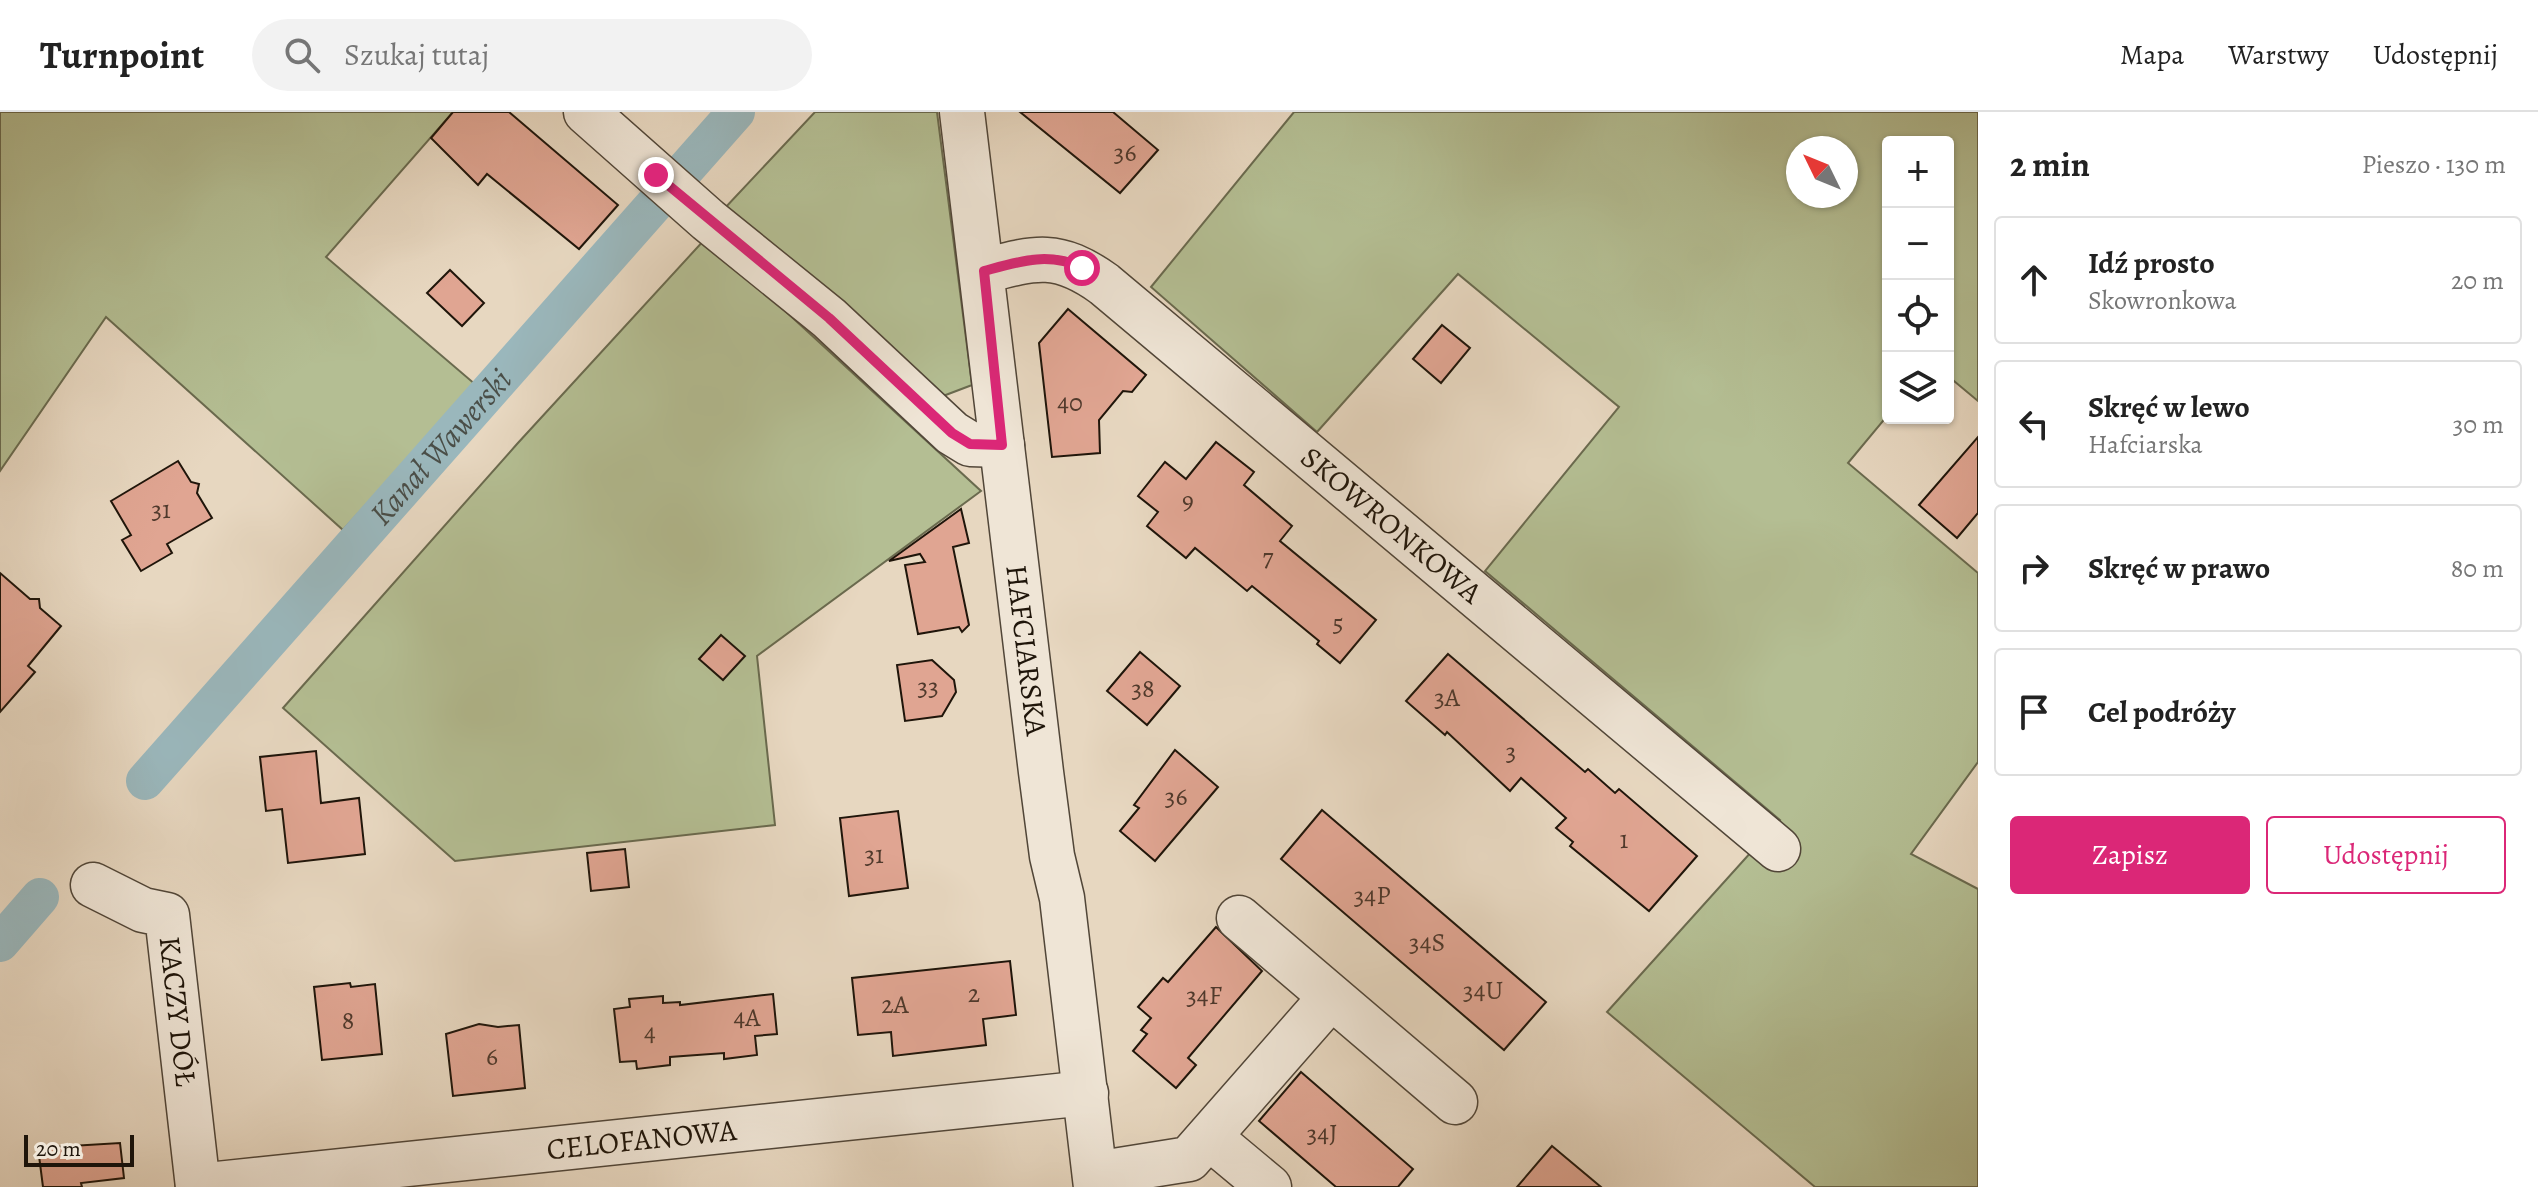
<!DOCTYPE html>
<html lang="pl">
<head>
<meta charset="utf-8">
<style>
	body { margin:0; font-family:Alegreya,serif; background:#f2f2f2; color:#222 }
	.controls { position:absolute; right:24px; top:24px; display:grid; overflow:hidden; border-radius:8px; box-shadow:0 2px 6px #0004 }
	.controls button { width:72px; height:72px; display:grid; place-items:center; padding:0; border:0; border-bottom:2px solid #e0e0e0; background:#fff; color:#222; font:40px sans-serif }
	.compass { position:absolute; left:1786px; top:24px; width:72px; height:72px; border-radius:50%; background:#fff; box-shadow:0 2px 6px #0004; rotate:313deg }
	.scale { position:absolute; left:24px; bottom:20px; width:110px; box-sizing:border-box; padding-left:8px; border:4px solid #1f150a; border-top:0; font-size:22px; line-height:28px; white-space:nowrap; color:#1f150a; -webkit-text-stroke:6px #efe5d6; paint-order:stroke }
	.stop { position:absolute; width:24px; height:24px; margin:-18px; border:6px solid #db2777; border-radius:50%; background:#fff }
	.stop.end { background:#db2777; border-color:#fff; box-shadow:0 2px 8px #0008 }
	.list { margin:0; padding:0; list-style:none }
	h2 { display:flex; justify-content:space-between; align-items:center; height:104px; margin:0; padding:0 32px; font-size:34px }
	h2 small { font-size:26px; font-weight:400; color:#767676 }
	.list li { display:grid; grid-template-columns:52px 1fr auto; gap:24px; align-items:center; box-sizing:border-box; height:128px; margin:0 16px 16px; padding:0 16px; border:2px solid #e0e0e0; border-radius:8px }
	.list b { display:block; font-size:30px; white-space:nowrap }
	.list p { margin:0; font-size:26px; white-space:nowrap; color:#767676 }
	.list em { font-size:26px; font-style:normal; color:#767676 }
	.actions { display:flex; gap:16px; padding:24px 32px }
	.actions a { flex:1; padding:18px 0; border:2px solid #db2777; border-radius:8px; text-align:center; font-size:28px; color:#db2777 }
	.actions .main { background:#db2777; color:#fff }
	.icon { flex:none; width:44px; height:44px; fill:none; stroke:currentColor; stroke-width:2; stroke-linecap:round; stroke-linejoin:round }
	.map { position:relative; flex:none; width:1978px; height:1075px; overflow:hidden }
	header { display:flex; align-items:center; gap:48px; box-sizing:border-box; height:112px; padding:0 40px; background:#fff; border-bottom:2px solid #e0e0e0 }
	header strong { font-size:38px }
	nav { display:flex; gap:44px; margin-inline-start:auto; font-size:28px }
	.search { width:560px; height:72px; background:#f2f2f2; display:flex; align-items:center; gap:20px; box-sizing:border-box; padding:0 28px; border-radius:44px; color:#767676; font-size:30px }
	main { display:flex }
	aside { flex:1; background:#fff }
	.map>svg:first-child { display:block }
	.green { fill:#b4be93; stroke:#6a6a4e; stroke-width:2; fill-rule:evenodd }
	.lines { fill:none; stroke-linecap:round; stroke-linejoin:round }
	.canal { stroke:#9ab7bc; stroke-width:38 }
	.building { fill:#e0a592; stroke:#1f150a; stroke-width:2 }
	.minor-casing { stroke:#514638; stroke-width:47 }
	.minor { stroke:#efe5d6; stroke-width:44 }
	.route { stroke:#db2777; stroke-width:10 }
	.labels { text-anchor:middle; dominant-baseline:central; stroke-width:7; stroke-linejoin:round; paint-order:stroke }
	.number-label { font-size:26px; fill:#4f392c }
	.street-label { font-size:30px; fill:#1f150a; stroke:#efe5d6 }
	.water-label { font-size:32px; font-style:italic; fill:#4a4e48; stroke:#efe5d6 }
</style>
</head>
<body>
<header>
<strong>Turnpoint</strong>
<div class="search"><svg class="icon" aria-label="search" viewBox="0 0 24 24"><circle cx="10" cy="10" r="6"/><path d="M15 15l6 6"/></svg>Szukaj tutaj</div>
<nav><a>Mapa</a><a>Warstwy</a><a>Udostępnij</a></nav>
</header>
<main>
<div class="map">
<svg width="1978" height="1075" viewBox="0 0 1978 1075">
	<rect width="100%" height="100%" fill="#e7d7c0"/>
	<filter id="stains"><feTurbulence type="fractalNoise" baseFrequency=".0025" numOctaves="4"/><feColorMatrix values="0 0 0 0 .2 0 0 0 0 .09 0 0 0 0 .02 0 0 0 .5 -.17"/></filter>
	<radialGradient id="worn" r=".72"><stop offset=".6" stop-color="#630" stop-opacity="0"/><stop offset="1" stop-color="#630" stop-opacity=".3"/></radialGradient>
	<g class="green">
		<path d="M0,0H453L326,145L476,273L343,418L106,205L0,359Z"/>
		<path d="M815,0H937L972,273L943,284L724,97Z"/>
		<path d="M1294,0H1978V289L1948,264V30H1888V303L1848,351L1978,461V650L1911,742L1978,777V1075H1815L1607,900L1780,708L1485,459L1619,295L1458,162L1317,320L1151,175ZM1798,36H1846V84H1798Z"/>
		<path d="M706,126L981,379L757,544L775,713L455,749L283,596L517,332Z"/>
	</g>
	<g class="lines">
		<g class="canal">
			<path id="s1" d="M145,669L736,0"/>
			<path d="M0,831L40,785"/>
		</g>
	</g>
	<g class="building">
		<path d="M453,0H509L618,93L579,137L487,62L478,73L431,26Z"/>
		<path d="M1020,0H1113L1158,38L1120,81Z"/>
		<path d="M450,158L484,191L462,214L427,181Z"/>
		<path d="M1068,197L1146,263L1132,280L1123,279L1099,308L1100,341L1052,345L1039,231Z"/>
		<path d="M1442,213L1470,236L1441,271L1413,247Z"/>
		<path d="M1978,325V401L1957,426L1919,393Z"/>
		<path d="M1216,330L1254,360L1244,373L1292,414L1280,429L1376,508L1340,551L1317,532L1319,529L1252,474L1247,479L1195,436L1186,446L1147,414L1158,400L1138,384L1165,350L1186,367Z"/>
		<path d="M178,349L191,370L199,372L197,381L212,406L167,432L172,441L141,459L122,428L131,423L111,389Z"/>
		<path d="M961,397L969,431L953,435L969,513L962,520L959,515L918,522L905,453L925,450L920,442L889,449Z"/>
		<path d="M0,461L30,487H39L40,496L61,514L28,554L35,560L0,600Z"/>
		<path d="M721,523L745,544L723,568L699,547Z"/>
		<path d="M1140,540L1180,574L1147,613L1107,579Z"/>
		<path d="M1448,542L1585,660L1588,657L1615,681L1619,677L1697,744L1649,799L1570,734L1573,730L1556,716L1566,706L1521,666L1510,679L1447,620L1445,623L1406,589Z"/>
		<path d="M932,548L954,568L956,580L942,604L905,609L897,553Z"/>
		<path d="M1175,638L1218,675L1155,749L1120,719L1139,696L1134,693Z"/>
		<path d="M316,639L321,691L359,686L365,742L288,751L282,697L266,699L260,645Z"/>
		<path d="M1322,698L1546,890L1504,938L1281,747Z"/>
		<path d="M898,699L908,776L849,784L840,706Z"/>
		<path d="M625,737L629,775L591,779L587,741Z"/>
		<path d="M1216,815L1262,859L1188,946L1196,953L1176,976L1133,939L1147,922L1141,918L1151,906L1138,895L1163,866L1168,870Z"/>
		<path d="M1010,849L1016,903L983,907L986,933L893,944L891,920L858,923L852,866Z"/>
		<path d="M350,871L351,875L375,872L382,942L322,948L314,875Z"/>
		<path d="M773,882L777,922L755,924L757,943L724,947V941L670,945V953L637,957L636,949L620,950L614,897L630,895L629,887L663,884V891L680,890V893Z"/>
		<path d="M479,912L498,915L519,913L525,976L453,984L446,922Z"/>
		<path d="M1301,960L1413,1057L1398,1075H1336L1259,1009Z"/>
		<path d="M120,1031L124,1066L81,1071L82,1075H43L38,1036Z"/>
		<path d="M1552,1034L1601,1075H1517Z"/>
	</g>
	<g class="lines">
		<g class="minor-casing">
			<g id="minor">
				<path d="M586,0L708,108L829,206L952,321L970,332L1002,333"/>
				<path id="s2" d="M962,0L1041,660L1052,744L1062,786L1096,1075"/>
				<path id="s3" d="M984,159C1036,145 1058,139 1104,172L1778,737"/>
				<path id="s4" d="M93,773L143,798L167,803L198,1075"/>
				<path d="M1239,806L1455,990"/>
				<path d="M1209,1025L1269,1075"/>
				<path d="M1095,1062L1189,1047L1331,885"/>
				<path id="s5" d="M198,1074L1086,981"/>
			</g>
		</g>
		<use href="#minor" class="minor"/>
	</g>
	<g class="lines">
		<path class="route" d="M656,63L829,206L952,321L970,332L1002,333L984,159C1017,150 1049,139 1082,156"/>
	</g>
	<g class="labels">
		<g class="number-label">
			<text x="1125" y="40">36</text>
			<text x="1070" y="290">40</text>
			<text x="1188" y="388">9</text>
			<text x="161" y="397">31</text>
			<text x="1268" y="445">7</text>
			<text x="1338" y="510">5</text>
			<text x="928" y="574">33</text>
			<text x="1143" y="576">38</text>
			<text x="1447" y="585">3A</text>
			<text x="1511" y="639">3</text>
			<text x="1176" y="684">36</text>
			<text x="1624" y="727">1</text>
			<text x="874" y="742">31</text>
			<text x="1372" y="783">34P</text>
			<text x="1427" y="830">34S</text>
			<text x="1483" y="878">34U</text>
			<text x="974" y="881">2</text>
			<text x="1204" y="883">34F</text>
			<text x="895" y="892">2A</text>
			<text x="747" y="905">4A</text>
			<text x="348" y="908">8</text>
			<text x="650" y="920">4</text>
			<text x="492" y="944">6</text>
			<text x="1322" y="1021">34J</text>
		</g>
		<g class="street-label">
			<text stroke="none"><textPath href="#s3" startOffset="502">SKOWRONKOWA</textPath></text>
			<text stroke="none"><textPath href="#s2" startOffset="542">HAFCIARSKA</textPath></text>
			<text stroke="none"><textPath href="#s4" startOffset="178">KACZY DÓŁ</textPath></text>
			<text stroke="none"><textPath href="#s5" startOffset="446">CELOFANOWA</textPath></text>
		</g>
		<g class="water-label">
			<text stroke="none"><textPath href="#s1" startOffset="446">Kanał Wawerski</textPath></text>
		</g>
	</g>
	<rect width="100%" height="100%" filter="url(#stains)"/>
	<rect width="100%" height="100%" fill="url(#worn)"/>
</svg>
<div class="controls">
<button>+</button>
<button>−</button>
<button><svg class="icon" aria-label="locate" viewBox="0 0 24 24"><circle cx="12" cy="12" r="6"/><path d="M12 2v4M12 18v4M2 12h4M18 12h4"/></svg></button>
<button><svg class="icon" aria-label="layers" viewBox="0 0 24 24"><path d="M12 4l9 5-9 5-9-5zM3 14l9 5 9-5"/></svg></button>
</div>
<svg class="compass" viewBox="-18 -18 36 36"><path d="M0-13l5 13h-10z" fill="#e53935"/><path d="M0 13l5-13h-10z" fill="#767676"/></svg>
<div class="scale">20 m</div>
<div class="stop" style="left:1082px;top:156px"></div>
<div class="stop end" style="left:656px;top:63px"></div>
</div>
<aside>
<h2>2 min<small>Pieszo · 130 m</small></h2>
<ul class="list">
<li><svg class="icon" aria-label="ahead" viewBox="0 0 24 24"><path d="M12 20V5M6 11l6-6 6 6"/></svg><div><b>Idź prosto</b><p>Skowronkowa</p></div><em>20 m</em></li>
<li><svg class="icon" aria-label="left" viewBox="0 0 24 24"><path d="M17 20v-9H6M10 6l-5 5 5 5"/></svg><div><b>Skręć w lewo</b><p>Hafciarska</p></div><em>30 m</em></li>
<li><svg class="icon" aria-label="right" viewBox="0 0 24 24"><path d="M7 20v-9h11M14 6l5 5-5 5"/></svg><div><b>Skręć w prawo</b></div><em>80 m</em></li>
<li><svg class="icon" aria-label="arrive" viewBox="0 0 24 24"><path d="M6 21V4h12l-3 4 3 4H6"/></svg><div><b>Cel podróży</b></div></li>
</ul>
<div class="actions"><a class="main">Zapisz</a><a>Udostępnij</a></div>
</aside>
</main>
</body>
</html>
